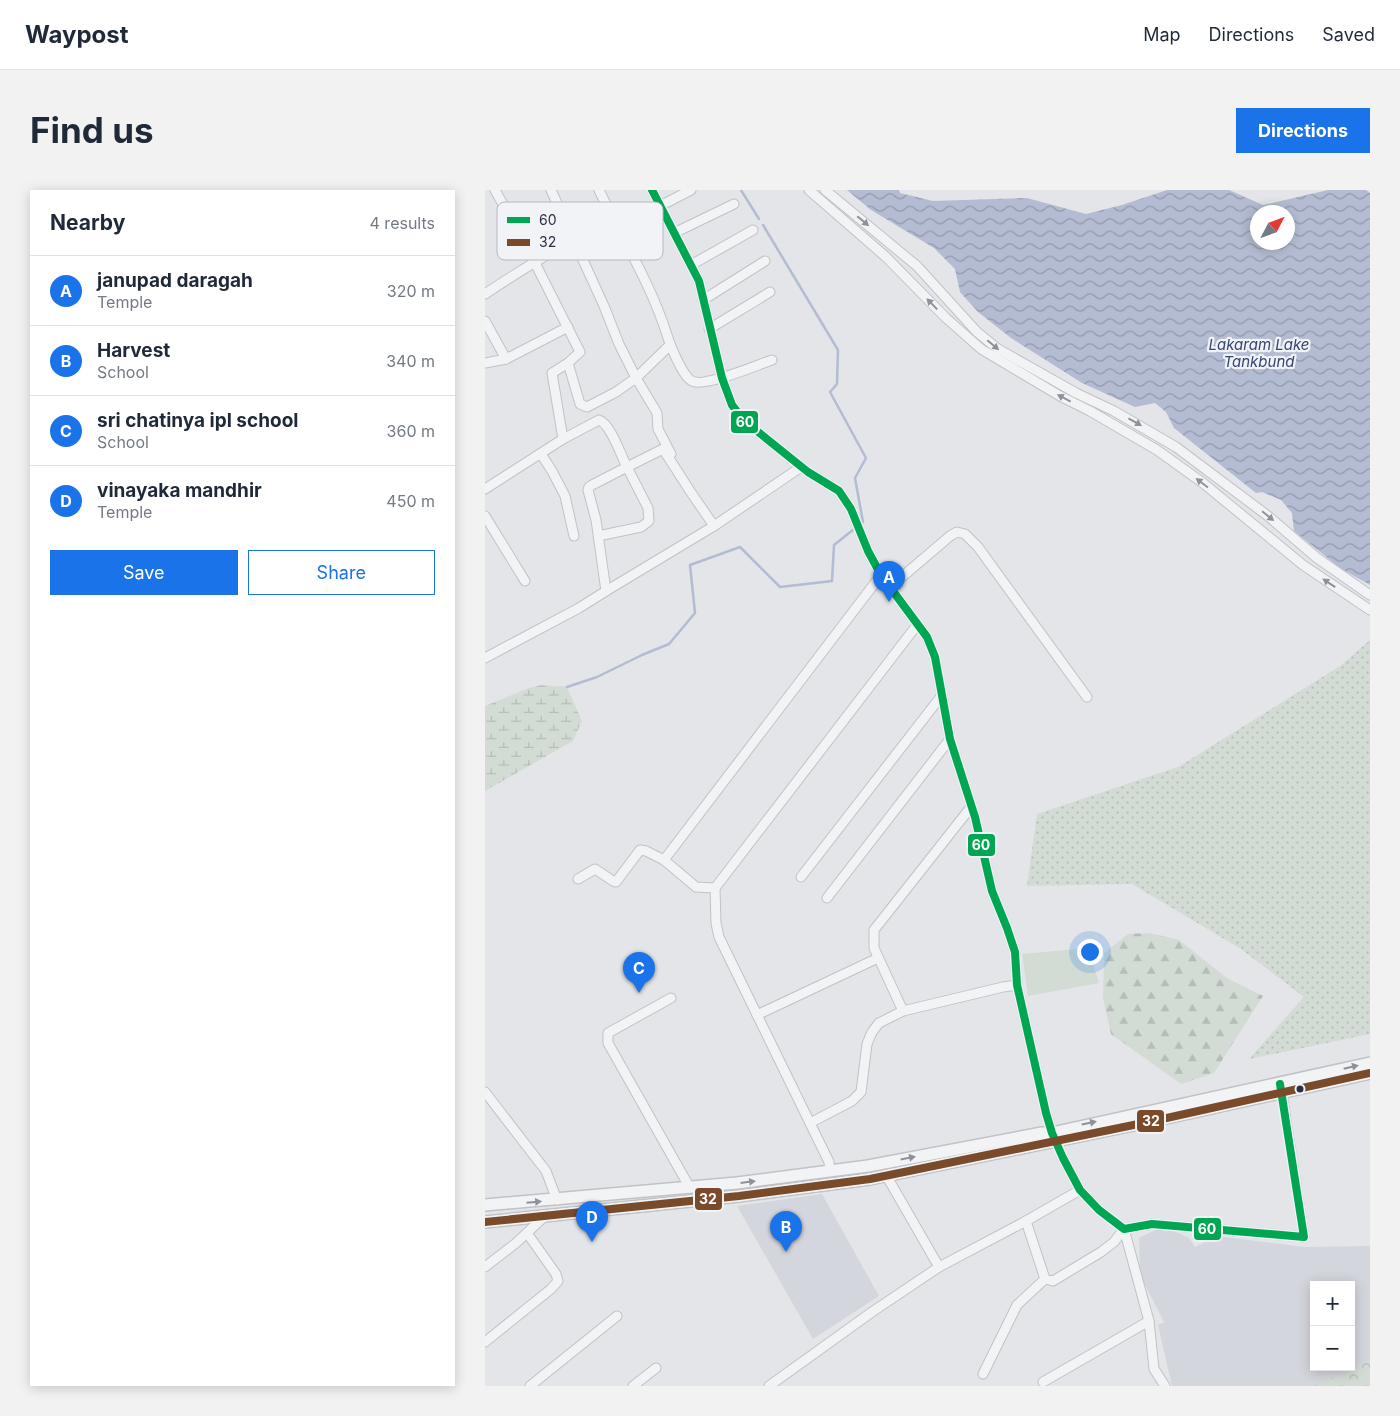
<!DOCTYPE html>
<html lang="en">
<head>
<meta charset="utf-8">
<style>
	body { margin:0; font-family:Inter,sans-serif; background:#f2f2f3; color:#1f2937 }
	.controls { position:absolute; right:15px; bottom:15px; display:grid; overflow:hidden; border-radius:0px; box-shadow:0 2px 12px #0003 }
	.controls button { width:45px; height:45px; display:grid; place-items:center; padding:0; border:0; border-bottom:1px solid #e0e1e3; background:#fff; color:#1f2937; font:25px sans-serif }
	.compass { position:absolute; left:765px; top:15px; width:45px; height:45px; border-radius:50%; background:#fff; box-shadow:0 2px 12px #0003; rotate:49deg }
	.you { position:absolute; left:604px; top:761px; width:18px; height:18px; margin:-12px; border:4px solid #fff; border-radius:50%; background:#1a73e8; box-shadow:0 0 0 8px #1a73e833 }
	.badge { display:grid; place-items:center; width:32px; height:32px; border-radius:50%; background:#1a73e8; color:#fff; font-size:16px; font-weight:700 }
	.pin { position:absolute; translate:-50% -41px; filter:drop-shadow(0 1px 2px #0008) }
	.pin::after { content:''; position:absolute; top:26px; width:18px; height:15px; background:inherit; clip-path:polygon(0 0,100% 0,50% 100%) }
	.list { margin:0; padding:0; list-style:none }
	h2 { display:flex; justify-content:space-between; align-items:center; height:65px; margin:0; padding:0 20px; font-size:21px }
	h2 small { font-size:16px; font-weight:400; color:#747a83 }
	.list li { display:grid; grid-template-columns:32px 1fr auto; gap:15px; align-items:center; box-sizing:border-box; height:70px; padding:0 20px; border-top:1px solid #e0e1e3 }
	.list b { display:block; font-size:19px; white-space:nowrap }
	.list p { margin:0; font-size:16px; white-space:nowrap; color:#747a83 }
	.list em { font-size:16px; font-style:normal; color:#747a83 }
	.actions { display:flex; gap:10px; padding:15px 20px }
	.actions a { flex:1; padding:11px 0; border:1px solid #1a73e8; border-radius:0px; text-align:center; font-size:18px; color:#1a73e8 }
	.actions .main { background:#1a73e8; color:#fff }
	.map { position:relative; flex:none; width:885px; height:1196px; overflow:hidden; border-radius:0px }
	header { display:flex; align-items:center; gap:30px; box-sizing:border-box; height:70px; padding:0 25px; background:#fff; border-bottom:1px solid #e0e1e3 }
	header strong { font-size:24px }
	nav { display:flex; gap:28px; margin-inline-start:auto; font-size:18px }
	.intro { display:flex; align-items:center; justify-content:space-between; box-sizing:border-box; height:120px; padding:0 30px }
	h1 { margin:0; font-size:35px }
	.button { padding:12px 22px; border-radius:0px; background:#1a73e8; color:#fff; font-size:18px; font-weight:700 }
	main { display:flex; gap:30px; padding:0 30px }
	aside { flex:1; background:#fff; border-radius:0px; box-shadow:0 2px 12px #0003 }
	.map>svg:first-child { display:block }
	.built { fill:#d4d6dd; fill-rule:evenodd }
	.grass { fill:url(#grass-dots) }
	.forest { fill:url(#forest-firs) }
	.wetland { fill:url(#wetland-marsh) }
	.park { fill:url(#park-crowns) }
	.garden { fill:#d2dcd4 }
	.water { fill:url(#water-waves); fill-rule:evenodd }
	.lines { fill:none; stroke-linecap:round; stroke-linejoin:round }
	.stream { stroke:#b3bcd2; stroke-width:2.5 }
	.minor-casing { stroke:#c1c2c6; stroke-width:11 }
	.tertiary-casing { stroke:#c1c2c6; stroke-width:14 }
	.minor { stroke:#f2f3f5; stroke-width:9 }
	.tertiary { stroke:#f2f3f5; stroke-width:11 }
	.bus-1-casing { stroke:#f1f3f7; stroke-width:11 }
	.bus-2-casing { stroke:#f1f3f7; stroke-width:11 }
	.bus-1 { stroke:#00a651; stroke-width:8 }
	.bus-2 { stroke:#7a4b2a; stroke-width:8 }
	.oneway { fill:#8e909c }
	.bus-dot { fill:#2a2e42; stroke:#f1f3f7; stroke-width:2 }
	.labels { text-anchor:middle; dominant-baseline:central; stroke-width:4.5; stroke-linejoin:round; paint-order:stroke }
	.water-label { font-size:15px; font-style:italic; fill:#354675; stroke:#f1f3f7 }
	.key { fill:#f1f3f7; stroke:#b5b8c1; stroke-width:1 }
	.key-label { font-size:14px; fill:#2a2e42 }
	.line-badge { stroke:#f1f3f7; stroke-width:2 }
	.badge-label { font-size:14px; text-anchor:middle; font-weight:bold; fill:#fff }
</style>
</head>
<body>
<header>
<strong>Waypost</strong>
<nav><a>Map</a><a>Directions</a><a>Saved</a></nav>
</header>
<div class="intro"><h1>Find us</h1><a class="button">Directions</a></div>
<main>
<aside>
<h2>Nearby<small>4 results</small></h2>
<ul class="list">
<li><span class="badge">A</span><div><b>janupad daragah</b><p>Temple</p></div><em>320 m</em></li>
<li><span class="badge">B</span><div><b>Harvest</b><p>School</p></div><em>340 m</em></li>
<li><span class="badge">C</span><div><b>sri chatinya ipl school</b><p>School</p></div><em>360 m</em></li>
<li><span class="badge">D</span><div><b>vinayaka mandhir</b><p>Temple</p></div><em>450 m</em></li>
</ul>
<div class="actions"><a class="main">Save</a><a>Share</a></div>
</aside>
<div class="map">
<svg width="885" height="1196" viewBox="0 0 885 1196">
	<defs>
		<pattern id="grass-dots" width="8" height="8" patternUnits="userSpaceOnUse" patternTransform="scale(1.25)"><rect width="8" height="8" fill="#d2dcd4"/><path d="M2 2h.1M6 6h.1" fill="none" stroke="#b4bdb7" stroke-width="1.8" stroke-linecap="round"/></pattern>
		<pattern id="forest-firs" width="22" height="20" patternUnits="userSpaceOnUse" patternTransform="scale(1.25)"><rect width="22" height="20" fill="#d2dcd4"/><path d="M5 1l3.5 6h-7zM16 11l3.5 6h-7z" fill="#b4bdb7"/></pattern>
		<pattern id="wetland-marsh" width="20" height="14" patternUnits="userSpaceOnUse" patternTransform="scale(1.25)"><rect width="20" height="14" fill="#d2dcd4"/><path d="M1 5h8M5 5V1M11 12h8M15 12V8" fill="none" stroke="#b4bdb7"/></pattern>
		<pattern id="park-crowns" width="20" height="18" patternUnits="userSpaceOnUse" patternTransform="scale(1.25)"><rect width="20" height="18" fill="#d2dcd4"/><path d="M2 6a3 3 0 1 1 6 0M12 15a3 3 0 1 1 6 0" fill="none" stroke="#b4bdb7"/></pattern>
		<pattern id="water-waves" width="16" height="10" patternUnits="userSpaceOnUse" patternTransform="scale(1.25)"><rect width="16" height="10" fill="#b3bcd2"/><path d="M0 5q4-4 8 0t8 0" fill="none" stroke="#9299ac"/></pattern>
	</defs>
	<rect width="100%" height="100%" fill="#e4e5e8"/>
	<g class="built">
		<path d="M337,1004L394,1106L328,1149L252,1016Z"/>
		<path d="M678,1036L704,1048L710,1057L731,1046L820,1057L885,1056V1196H687L673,1135L679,1132L655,1085L654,1048ZM829,1095H866V1177H829Z"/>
	</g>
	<path class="grass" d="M885,450V844L764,869L819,807L756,759L647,694L542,696L552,624L693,577L855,476Z"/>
	<path class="forest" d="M665,743L694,750L742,788L778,806L729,883L696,894L626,844L618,808L619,763L643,744Z"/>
	<path class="wetland" d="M56,495L82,497L97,531L88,551L0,601V516L44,498Z"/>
	<path class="park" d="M885,1171V1196H829Z"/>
	<path class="garden" d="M603,758L614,793L543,806L537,764Z"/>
	<path class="water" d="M362,0H414L415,3L448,11L542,8L601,24L637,15L682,0H744L778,15L843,0H881L885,3V395L855,378L809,341L807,323L796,310L777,302L771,303L689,238L681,222L670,213L650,217L597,193L526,148L493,122L475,102L470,79L449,58L386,20ZM772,22H802V52H772Z"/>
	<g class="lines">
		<g class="stream">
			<path d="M256,0L274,29"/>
			<path d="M82,497L112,487L157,465L184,454L210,423L205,375L255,357L295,397L347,391L349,355L378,332L370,288L381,268L345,202L352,194L353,160L278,35"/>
		</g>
		<g class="minor-casing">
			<g id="minor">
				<path d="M66,0L119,116L134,154L151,188L172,223L173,239L186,264"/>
				<path d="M114,0C137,48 166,94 182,145C185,155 198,187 207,191C219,198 272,175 287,170"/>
				<path d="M167,0L214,91L237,188L247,215L260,232L272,241L323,282L354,301L366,319L383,361L396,385L442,447L450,467L465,549L490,627L507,701L522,738L530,762L532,795L561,923L567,943L578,968L595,1000L614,1020L639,1039L667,1034L819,1047L796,897"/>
				<path d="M324,0L401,67L461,128L496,159L575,206L605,221L672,260L718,293L818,375L885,420"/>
				<path d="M340,0L432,76L492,142L513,159L591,203L629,221L691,257L783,326L832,368L885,405"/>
				<path d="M175,16L206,0"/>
				<path d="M189,43L249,14"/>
				<path d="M206,75L268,40"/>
				<path d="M0,104C42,76 83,51 128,29"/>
				<path d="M218,110L280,71"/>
				<path d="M0,131L21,169"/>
				<path d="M224,139L285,102"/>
				<path d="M0,173L21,169L83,137"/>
				<path d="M83,173L95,214L102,217L131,202L151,188L185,155"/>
				<path d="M78,249L114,230C126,234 136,266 142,277L178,259L205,301L229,336L316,277"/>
				<path d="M56,264L67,281L80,306L89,346"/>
				<path d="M0,299L78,249L67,183L83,173L95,162L49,71L10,0"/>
				<path d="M0,326L40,391"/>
				<path d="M404,398L465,346L472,342L480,344L493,357L602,507"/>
				<path d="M121,401L229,336"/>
				<path d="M0,468L94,418L121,401L111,330L103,300L104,297L107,295L142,277L163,318L164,331L156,337L113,346"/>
				<path d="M316,687L457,505"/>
				<path d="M93,689L110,679L128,691L131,692L155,660L161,661L179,670"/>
				<path d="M230,698L432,435"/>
				<path d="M342,708L465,549"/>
				<path d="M186,808L123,843V853L205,998"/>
				<path d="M418,821L389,758V740L486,617"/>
				<path d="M272,825L393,768"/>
				<path d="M0,902L61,981L72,1010"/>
				<path d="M325,933L367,911L376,902L382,854L387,842L394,833L418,821L518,797L532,795"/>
				<path d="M345,981L344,972L234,747L231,733L230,698L211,697L179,670L396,385"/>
				<path d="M401,985L454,1077"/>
				<path d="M541,1031L560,1089L568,1091L616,1062L629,1052L639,1039"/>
				<path d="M0,1077L31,1053L60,1026"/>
				<path d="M664,1131L669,1179L680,1196"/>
				<path d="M0,1152L66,1099L73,1091L71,1084L42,1043"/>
				<path d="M498,1184L532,1115L560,1089"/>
				<path d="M558,1192L664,1131L639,1039"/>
				<path d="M45,1196L132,1126"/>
				<path d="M148,1196L171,1178"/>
				<path d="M284,1196L387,1122L454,1077L541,1031L595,1000"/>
			</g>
		</g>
		<g class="tertiary-casing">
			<g id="tertiary">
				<path d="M0,1015L252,993L383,976L557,943H567L885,873"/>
				<path d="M0,1032L254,1006L385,989L668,931L885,883"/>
			</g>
		</g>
		<use href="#minor" class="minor"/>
		<use href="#tertiary" class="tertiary"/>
		<g class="bus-1-casing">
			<path id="bus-1" d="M167,0L214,91L237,188L247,215L260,232L272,241L323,282L354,301L366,319L383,361L396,385L442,447L450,467L465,549L490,627L507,701L522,738L530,762L532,795L561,923L567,943L578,968L595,1000L614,1020L639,1039L667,1034L819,1047L795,894"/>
		</g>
		<g class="bus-2-casing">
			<path id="bus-2" d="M0,1032L254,1006L385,989L668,931L885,883"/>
		</g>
		<use href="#bus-1" class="bus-1"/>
		<use href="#bus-2" class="bus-2"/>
	</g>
	<defs><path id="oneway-solid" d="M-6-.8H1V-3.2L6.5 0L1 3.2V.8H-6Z" transform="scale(1.25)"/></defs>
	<g class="oneway">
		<use href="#oneway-solid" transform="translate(378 31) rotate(40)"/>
		<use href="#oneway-solid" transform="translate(447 114) rotate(-134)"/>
		<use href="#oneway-solid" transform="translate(508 155) rotate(40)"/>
		<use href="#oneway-solid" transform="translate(579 208) rotate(-152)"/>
		<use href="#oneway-solid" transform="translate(650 232) rotate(29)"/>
		<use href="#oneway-solid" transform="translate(717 293) rotate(-143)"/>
		<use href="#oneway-solid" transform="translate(783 326) rotate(39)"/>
		<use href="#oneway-solid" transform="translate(844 393) rotate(-146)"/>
		<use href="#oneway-solid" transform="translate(866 877) rotate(-13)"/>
		<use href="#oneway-solid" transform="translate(604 933) rotate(-12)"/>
		<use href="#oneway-solid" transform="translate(423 968) rotate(-11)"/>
		<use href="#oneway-solid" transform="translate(263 992) rotate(-7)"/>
		<use href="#oneway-solid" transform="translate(49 1012) rotate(-5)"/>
	</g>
	<circle class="bus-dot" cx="815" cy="899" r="4.5"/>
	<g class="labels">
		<g class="water-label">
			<text x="774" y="154">Lakaram Lake<tspan x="774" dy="17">Tankbund</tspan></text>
		</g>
	</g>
	<rect x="12" y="12" width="166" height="58" rx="8" class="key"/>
	<rect x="22" y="27" width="23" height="6" fill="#00a651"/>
	<rect x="22" y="49" width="23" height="7" fill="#7a4b2a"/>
	<g class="key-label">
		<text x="54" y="35">60</text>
		<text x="54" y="57">32</text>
	</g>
	<g class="line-badge">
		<rect x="245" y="220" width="29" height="24" rx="5" fill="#00a651"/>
		<rect x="482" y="643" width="29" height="24" rx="5" fill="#00a651"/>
		<rect x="651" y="919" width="29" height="24" rx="5" fill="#7a4b2a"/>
		<rect x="209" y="997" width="29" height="24" rx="5" fill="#7a4b2a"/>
		<rect x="708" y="1027" width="29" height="24" rx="5" fill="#00a651"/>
	</g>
	<g class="badge-label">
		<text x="260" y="237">60</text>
		<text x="496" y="660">60</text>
		<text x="666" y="936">32</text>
		<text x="223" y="1014">32</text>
		<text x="722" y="1044">60</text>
	</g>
</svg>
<div class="controls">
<button>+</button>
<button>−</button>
</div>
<svg class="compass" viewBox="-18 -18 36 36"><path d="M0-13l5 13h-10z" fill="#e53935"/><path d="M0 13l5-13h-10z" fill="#747a83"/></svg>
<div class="you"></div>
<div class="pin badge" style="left:404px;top:412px">A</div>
<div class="pin badge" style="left:301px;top:1062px">B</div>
<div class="pin badge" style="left:154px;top:803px">C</div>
<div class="pin badge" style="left:107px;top:1052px">D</div>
</div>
</main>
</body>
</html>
